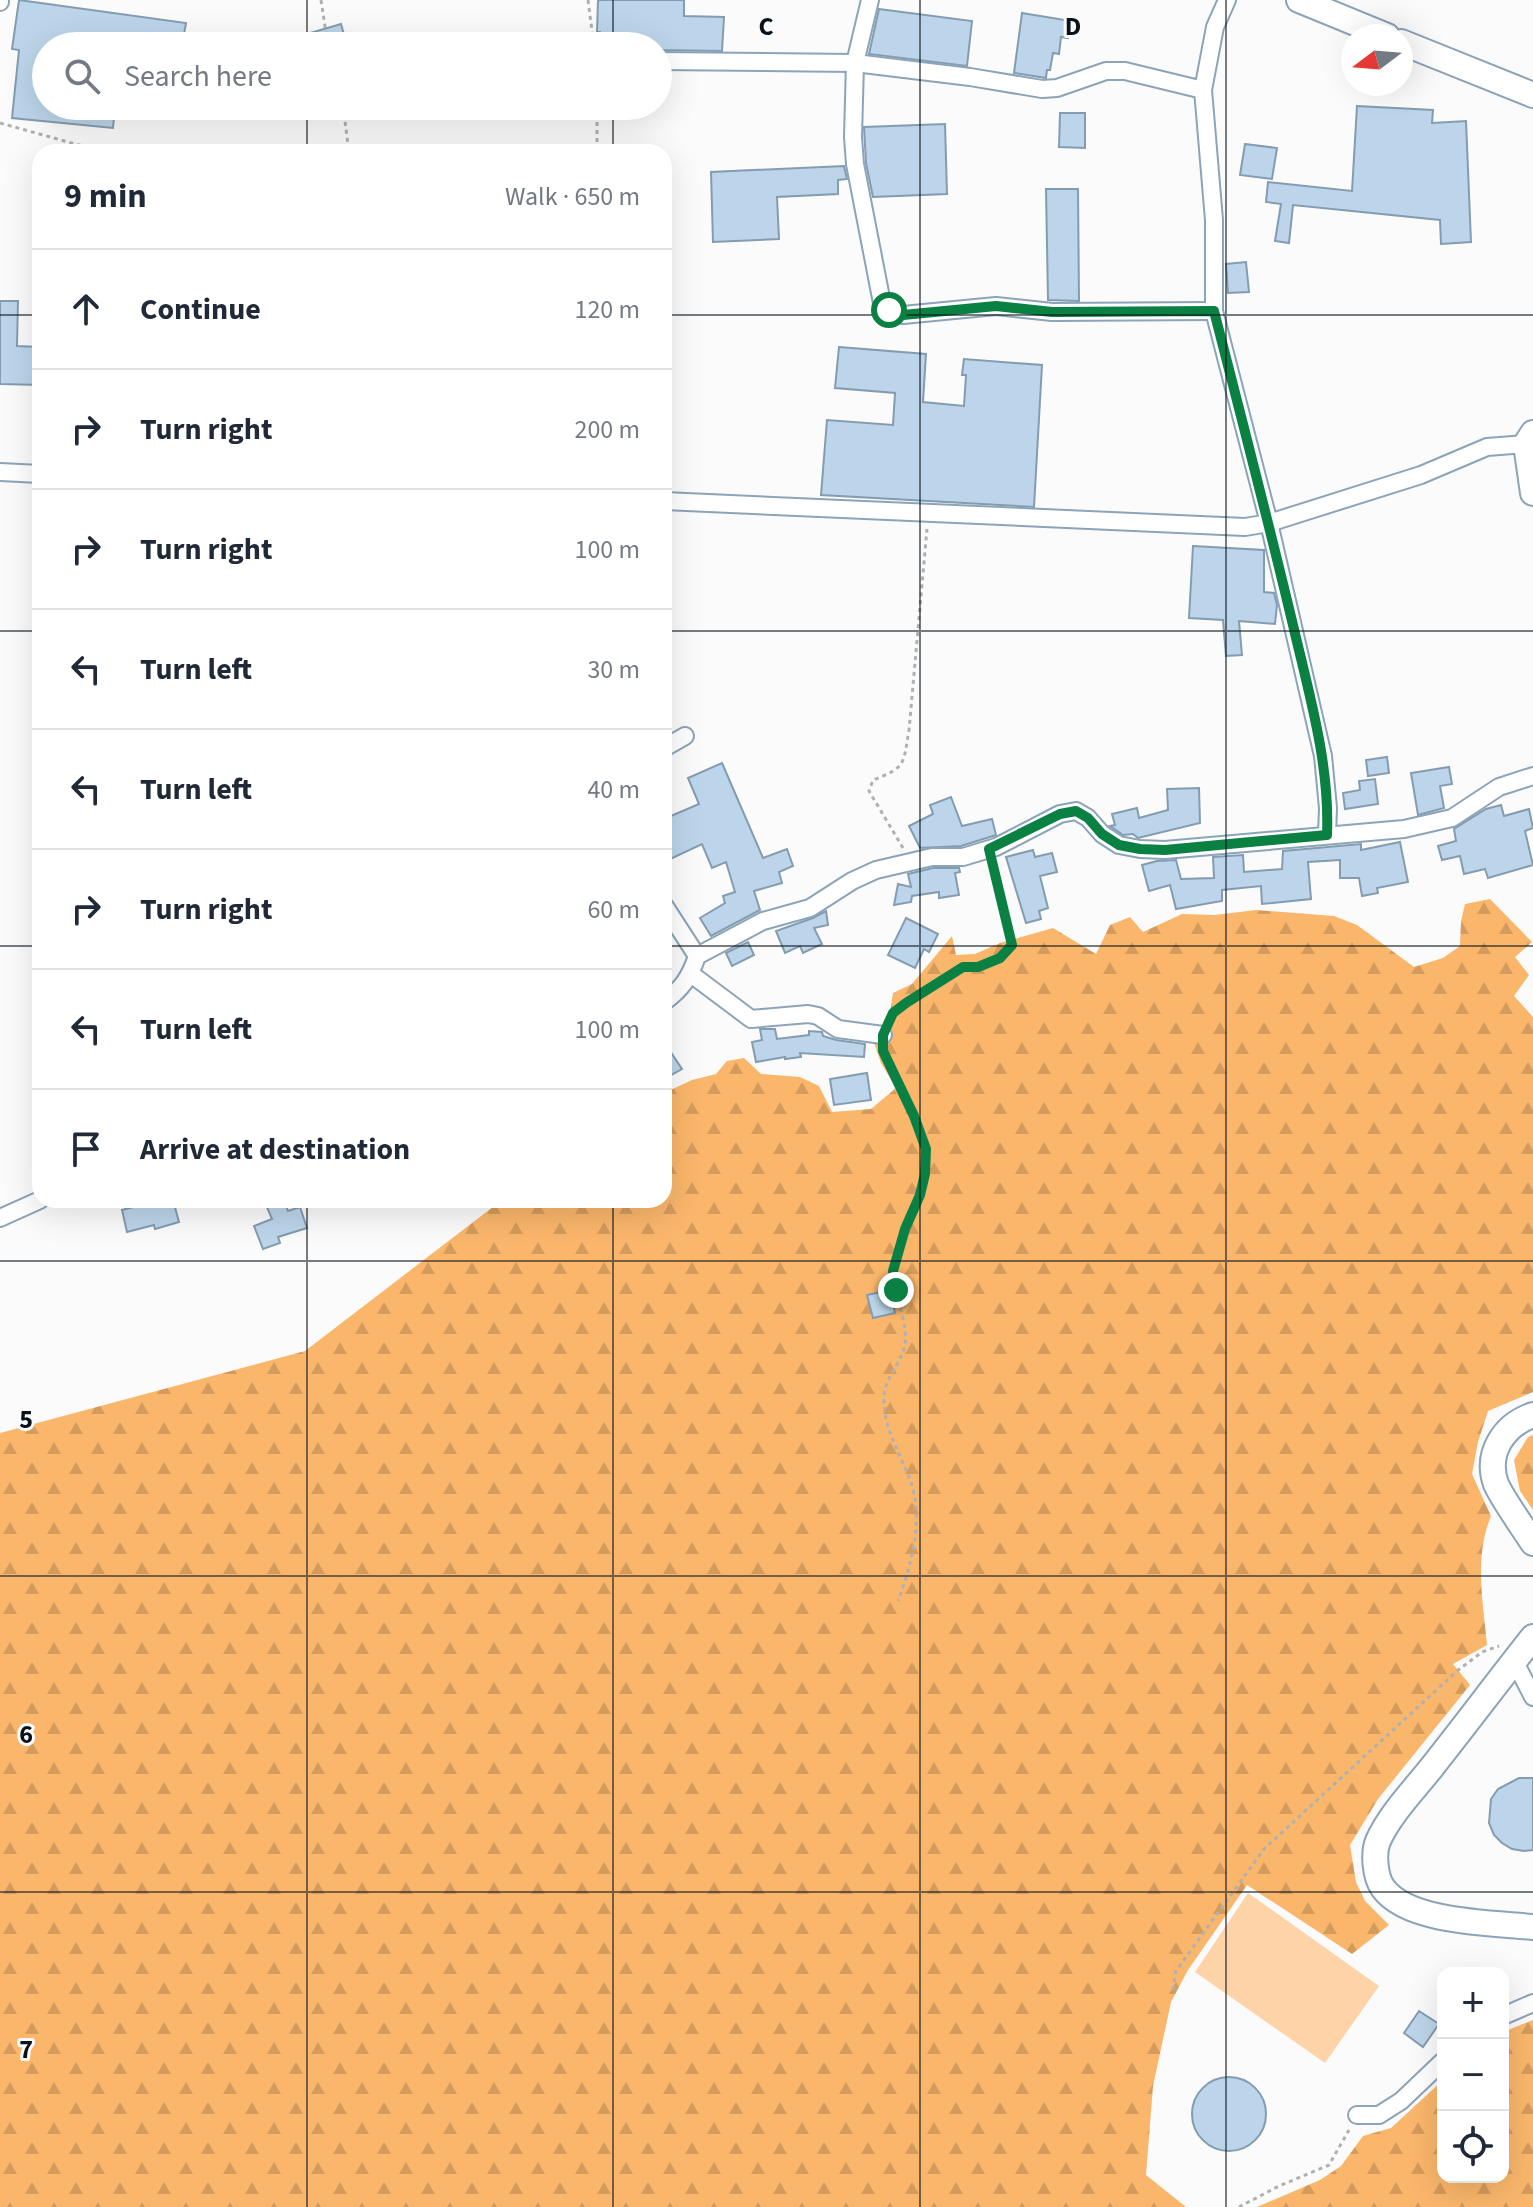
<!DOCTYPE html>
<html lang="en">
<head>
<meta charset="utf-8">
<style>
	body { margin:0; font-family:"Source Sans 3",sans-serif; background:#f6f6f7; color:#1f2937 }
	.controls { position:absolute; right:24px; bottom:24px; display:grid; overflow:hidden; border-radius:16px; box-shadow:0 8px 32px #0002 }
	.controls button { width:72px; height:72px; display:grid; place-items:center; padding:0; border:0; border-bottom:2px solid #e0e1e3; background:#fff; color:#1f2937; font:40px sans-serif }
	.compass { position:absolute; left:1341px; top:24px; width:72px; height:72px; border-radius:50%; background:#fff; box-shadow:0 8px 32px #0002; rotate:254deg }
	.stop { position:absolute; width:24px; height:24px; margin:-18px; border:6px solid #0b8043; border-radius:50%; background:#fff }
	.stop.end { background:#0b8043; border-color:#fff; box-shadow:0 2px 8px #0008 }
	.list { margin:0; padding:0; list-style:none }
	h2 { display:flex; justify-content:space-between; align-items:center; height:104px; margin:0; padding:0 32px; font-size:34px }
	h2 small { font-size:26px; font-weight:400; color:#747a83 }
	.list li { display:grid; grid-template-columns:52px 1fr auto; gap:24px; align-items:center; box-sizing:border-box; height:120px; padding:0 32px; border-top:2px solid #e0e1e3 }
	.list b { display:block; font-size:30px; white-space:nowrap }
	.list em { font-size:26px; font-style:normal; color:#747a83 }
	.icon { flex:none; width:44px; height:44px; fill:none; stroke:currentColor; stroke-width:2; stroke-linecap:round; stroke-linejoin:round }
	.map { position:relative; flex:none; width:1533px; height:2207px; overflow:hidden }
	.search { position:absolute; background:#fff; box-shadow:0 8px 32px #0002; left:32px; top:32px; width:640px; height:88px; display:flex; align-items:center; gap:20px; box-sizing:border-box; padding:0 28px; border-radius:44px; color:#747a83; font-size:30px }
	.panel { position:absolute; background:#fff; box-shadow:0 8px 32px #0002; left:32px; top:144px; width:640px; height:1064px; border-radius:24px }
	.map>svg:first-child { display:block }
	.forest { fill:url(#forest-firs) }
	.pitch { fill:#fed3a8 }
	.building { fill:#bcd5ea; stroke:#849cb0; stroke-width:2 }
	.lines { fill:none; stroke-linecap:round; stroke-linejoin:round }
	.street-casing { stroke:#8ca4b8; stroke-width:20 }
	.secondary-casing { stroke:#8ca4b8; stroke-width:28 }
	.path { stroke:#aeb1b3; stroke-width:3; stroke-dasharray:4 4; stroke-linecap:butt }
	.street { stroke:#fff; stroke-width:16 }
	.secondary { stroke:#fff; stroke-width:24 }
	.route { stroke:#0b8043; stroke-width:10 }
	.grid { fill:none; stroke:#091219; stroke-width:2; stroke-opacity:0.55 }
	.grid-label { font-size:26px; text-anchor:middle; font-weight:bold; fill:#091219; stroke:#fbfbfb; stroke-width:6; stroke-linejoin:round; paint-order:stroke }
</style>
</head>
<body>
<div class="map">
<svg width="1533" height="2207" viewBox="0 0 1533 2207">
	<defs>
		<pattern id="forest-firs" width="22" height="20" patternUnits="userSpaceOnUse" patternTransform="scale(2)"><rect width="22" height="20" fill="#fab66b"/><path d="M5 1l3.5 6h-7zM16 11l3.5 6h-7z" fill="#d59b5c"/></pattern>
	</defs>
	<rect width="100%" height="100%" fill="#fbfbfb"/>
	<g class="forest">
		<path d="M1490,899L1532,942L1515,957L1529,975L1514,996L1533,1017V1392L1488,1411L1478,1442L1472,1474L1491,1516C1474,1557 1483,1601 1487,1645L1453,1664L1470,1685L1378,1799L1350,1845L1356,1882L1365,1901L1389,1925L1352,1954L1247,1885L1188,1970L1171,2002L1153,2086L1146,2175L1186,2207H0V1433L305,1351L502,1200H664V1093L692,1080L716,1074L727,1061L744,1058L761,1074L800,1077L819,1086L832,1112L871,1109L896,1088L881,1063L872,1037L888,1025L893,993L912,984L952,936L956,955L975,954L1000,943L1053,928L1096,954L1110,925L1130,917L1143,932L1182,914L1215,915L1256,910L1334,916L1357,925L1414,967L1443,958L1460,946L1461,921L1465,904Z"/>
		<path d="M1533,1435V1510L1520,1491L1514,1460L1528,1437Z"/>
		<path d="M1533,2020V2207H1257L1320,2180L1341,2166L1363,2136L1391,2128L1443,2080V2177H1503V2032Z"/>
	</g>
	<path class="pitch" d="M1248,1893L1379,1986L1325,2063L1195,1972Z"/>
	<g class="building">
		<path d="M19,0L186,23L182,46H46V106H115L113,128L12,118L19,50L12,49Z"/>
		<path d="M598,0H684V16L724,17L722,51L658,50V46H600V32H597Z"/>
		<path d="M879,9L972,21L967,66L869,54Z"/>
		<path d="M1022,13L1071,21L1068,38L1061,37L1059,54L1053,53L1050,70H1047L1046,78L1014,73Z"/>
		<path d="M341,24L347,45L286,43V40Z"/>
		<path d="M1357,106L1433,110L1432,123L1466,121L1471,242L1441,244L1440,220L1293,205L1289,243L1275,241L1281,204L1266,202L1268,182L1352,191Z"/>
		<path d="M1060,113H1085V148L1059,147Z"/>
		<path d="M945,124L947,194L873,197L866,163L864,127Z"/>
		<path d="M1245,144L1277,148L1272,179L1240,175Z"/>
		<path d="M844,166L847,179L838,180V194L777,197L779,239L713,242L711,172Z"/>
		<path d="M1046,189H1078L1079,301L1048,300Z"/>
		<path d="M1246,262L1249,292L1228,293L1226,264Z"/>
		<path d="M0,301H18L17,346L40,347V385L0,384Z"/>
		<path d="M839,347L926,354L923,402L964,406L966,375H962L964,359L1042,365L1034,507L821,495L827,420L893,425L895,393L835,388Z"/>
		<path d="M1193,546L1264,550V592L1274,593L1277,605L1275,624L1239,621L1242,655L1226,656L1223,620L1189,618Z"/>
		<path d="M1387,757L1389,773L1368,776L1366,760Z"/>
		<path d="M722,763L763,858L787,849L793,866L779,872L782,883L754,891L760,910L711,936L700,918L725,903L723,896L735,892L726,862L712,868L702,844L664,862V819L699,804L688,778Z"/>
		<path d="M1449,767L1452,784L1440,786L1444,808L1418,815L1411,773Z"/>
		<path d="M1375,779L1378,804L1345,809L1343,793L1360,790L1359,781Z"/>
		<path d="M1199,788L1200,823L1138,838L1133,834L1123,835L1110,826L1115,825L1112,814L1137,808L1139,818L1168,810L1167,789Z"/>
		<path d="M951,797L962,826L992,819L996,835L961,846L920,848L909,826L933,814L930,805Z"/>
		<path d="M1501,805L1504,816L1529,809L1533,828L1525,831L1533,865L1488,878L1485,869L1464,874L1460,856L1442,860L1438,846L1456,841L1454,829L1486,809Z"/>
		<path d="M1400,842L1408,882L1377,888L1378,893L1362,896L1359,878H1340V860L1308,862L1311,899L1262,904L1261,886L1222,890V901L1176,909L1170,885L1149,891L1142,865L1157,861L1176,860L1181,879L1214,878L1213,857L1243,855L1244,872L1282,869L1283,851L1361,844V850Z"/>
		<path d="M1033,850L1035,857L1052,853L1057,872L1040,876L1048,908L1039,911L1041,919L1026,923L1006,857Z"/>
		<path d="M933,868H959L960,872L955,873L959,895L939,898V892L912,896L911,902L894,905L898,884L911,887L908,874Z"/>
		<path d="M826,911L828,925L814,928L822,944L803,953L800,946L785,953L776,931L813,918Z"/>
		<path d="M906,918L938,934L929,952L924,949L915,968L888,955Z"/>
		<path d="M748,942L754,955L732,966L726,953Z"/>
		<path d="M760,1029H775L777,1039L809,1035V1031L822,1032L823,1036L836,1040L865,1044L864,1057L800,1053L801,1057L785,1059V1057L756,1062L752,1042L762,1040Z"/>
		<path d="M664,1042L682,1069L664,1079Z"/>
		<path d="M867,1073L871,1100L834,1105L830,1079Z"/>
		<path d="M147,1200H173L179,1222L155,1229L154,1225L127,1232L122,1210L148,1203Z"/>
		<path d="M264,1200H284L288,1211L300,1207L307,1228L278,1237L280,1243L263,1249L254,1226L272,1219Z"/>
		<path d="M890,1290L895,1313L873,1318L867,1295Z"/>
		<path d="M1519,1778H1533V1850L1524,1851L1512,1849L1502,1843L1494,1835L1489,1823L1491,1799L1498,1789Z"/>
		<path d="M1419,2011L1439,2024L1423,2047L1404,2033Z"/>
		<circle cx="1229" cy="2114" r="37"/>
	</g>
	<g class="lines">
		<g class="street-casing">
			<g id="street">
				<path d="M870,0L855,63L853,137L855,164L882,303L889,310L903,315L996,306L1052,312L1214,311"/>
				<path d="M1227,0L1215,27L1203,90L1214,220V311L1269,523L1323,756L1328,808L1327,835"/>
				<path d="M0,2V0"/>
				<path d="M658,61L855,63L970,77L1042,89L1057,88L1106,71H1125L1203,90"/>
				<path d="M0,472L40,474"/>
				<path d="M664,501L1245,527L1269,523L1421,475L1487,447L1526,444"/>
				<path d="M664,748L685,736"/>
				<path d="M664,905L697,956"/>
				<path d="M691,974L751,1019L808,1014L818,1016L838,1029L883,1035"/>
				<path d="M664,1002C682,989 690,977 697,956L763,921L810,908L852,881L876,870L932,857H963L996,847L1060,814L1076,811L1088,818L1102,834L1119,845L1140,849L1165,850L1404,829L1452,818L1499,787L1533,776"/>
				<path d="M0,1218L40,1200"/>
				<path d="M1515,1662L1533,1697"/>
				<path d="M1503,2016L1533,2003"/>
				<path d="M1357,2115H1379L1401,2101L1443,2061"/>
			</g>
		</g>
		<g class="secondary-casing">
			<g id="secondary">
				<path d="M1299,0L1387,36"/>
				<path d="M1401,42L1533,95"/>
				<path d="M1533,433L1526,444L1533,493"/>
				<path d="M1533,1415C1504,1425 1485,1453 1496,1484C1502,1498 1524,1529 1533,1543"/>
				<path d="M1533,1637C1499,1680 1466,1724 1432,1767C1414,1790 1390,1814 1378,1841C1373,1853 1375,1877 1383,1888C1408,1923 1493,1923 1533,1927"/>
			</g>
		</g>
		<g class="path">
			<path d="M321,0L328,46"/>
			<path d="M588,0L594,46"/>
			<path d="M343,106L349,152"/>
			<path d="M597,106V152"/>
			<path d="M0,123L104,152"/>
			<path d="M903,848L869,791L873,780C907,767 903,764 909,730L927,529"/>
			<path d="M889,1021C897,1005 943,973 961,968C966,967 970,968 974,967C990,966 1002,956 1012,945L994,864"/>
			<path d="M884,1051C895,1079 925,1124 926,1152C927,1185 911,1214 902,1245C899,1255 893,1265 893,1274C894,1299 912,1328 903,1352C897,1368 885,1379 884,1396C883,1427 898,1450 909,1477C925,1516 912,1563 898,1601"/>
			<path d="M1173,1990L1176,1971L1264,1849L1457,1671L1482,1652L1499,1646"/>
			<path d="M1239,2207L1279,2186L1329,2165L1349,2130"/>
		</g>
		<use href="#street" class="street"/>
		<use href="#secondary" class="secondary"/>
	</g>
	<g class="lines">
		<path class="route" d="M889,310L903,315L996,306L1052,312L1214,311C1241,416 1268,520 1293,625C1309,694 1330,764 1327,835L1165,850L1140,849L1119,845L1102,834L1088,818L1076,811L1060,814L989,849L1012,945L1000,958L978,967H963L906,1003L893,1013L883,1035V1051L914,1116L926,1149L925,1174L920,1195L905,1229L893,1271L896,1290"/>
	</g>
	<path class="grid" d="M307,0V46M613,0V46M920,0V2207M1226,0V2207M307,106V152M613,106V152M0,315H40M664,315H1533M0,631H40M664,631H1533M0,946H40M664,946H1533M307,1200V2207M613,1200V2207M0,1261H1533M0,1576H1533M0,1892H1533"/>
	<g class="grid-label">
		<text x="766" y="35">C</text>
		<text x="1073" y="35">D</text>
		<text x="26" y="1428">5</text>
		<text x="26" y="1743">6</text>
		<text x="26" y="2058">7</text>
	</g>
</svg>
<div class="controls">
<button>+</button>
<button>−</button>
<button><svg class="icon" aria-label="locate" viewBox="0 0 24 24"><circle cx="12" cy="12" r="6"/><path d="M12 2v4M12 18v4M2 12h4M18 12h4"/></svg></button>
</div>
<svg class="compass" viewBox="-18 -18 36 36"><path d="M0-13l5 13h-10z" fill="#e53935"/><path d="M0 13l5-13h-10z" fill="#747a83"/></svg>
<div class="stop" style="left:889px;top:310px"></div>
<div class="stop end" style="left:896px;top:1290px"></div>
<div class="search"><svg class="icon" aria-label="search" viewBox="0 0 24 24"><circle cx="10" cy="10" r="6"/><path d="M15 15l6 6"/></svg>Search here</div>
<section class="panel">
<h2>9 min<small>Walk · 650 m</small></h2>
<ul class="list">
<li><svg class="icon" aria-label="ahead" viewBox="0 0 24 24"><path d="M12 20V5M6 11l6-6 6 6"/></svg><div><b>Continue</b></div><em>120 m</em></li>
<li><svg class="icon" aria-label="right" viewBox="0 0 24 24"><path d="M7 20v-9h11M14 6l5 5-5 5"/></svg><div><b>Turn right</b></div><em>200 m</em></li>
<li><svg class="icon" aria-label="right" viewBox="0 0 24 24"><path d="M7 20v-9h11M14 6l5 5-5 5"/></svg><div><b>Turn right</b></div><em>100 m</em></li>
<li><svg class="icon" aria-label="left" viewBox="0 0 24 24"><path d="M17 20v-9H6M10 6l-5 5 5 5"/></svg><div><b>Turn left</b></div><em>30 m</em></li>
<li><svg class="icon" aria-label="left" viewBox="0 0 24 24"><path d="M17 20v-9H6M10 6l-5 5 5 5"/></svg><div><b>Turn left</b></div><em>40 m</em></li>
<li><svg class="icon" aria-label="right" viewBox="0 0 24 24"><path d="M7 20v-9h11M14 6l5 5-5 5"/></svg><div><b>Turn right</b></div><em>60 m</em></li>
<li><svg class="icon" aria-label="left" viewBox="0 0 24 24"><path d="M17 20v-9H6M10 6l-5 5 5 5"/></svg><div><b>Turn left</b></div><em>100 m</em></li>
<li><svg class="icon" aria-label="arrive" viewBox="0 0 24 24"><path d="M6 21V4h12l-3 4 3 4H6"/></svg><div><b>Arrive at destination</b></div></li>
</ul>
</section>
</div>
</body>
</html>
